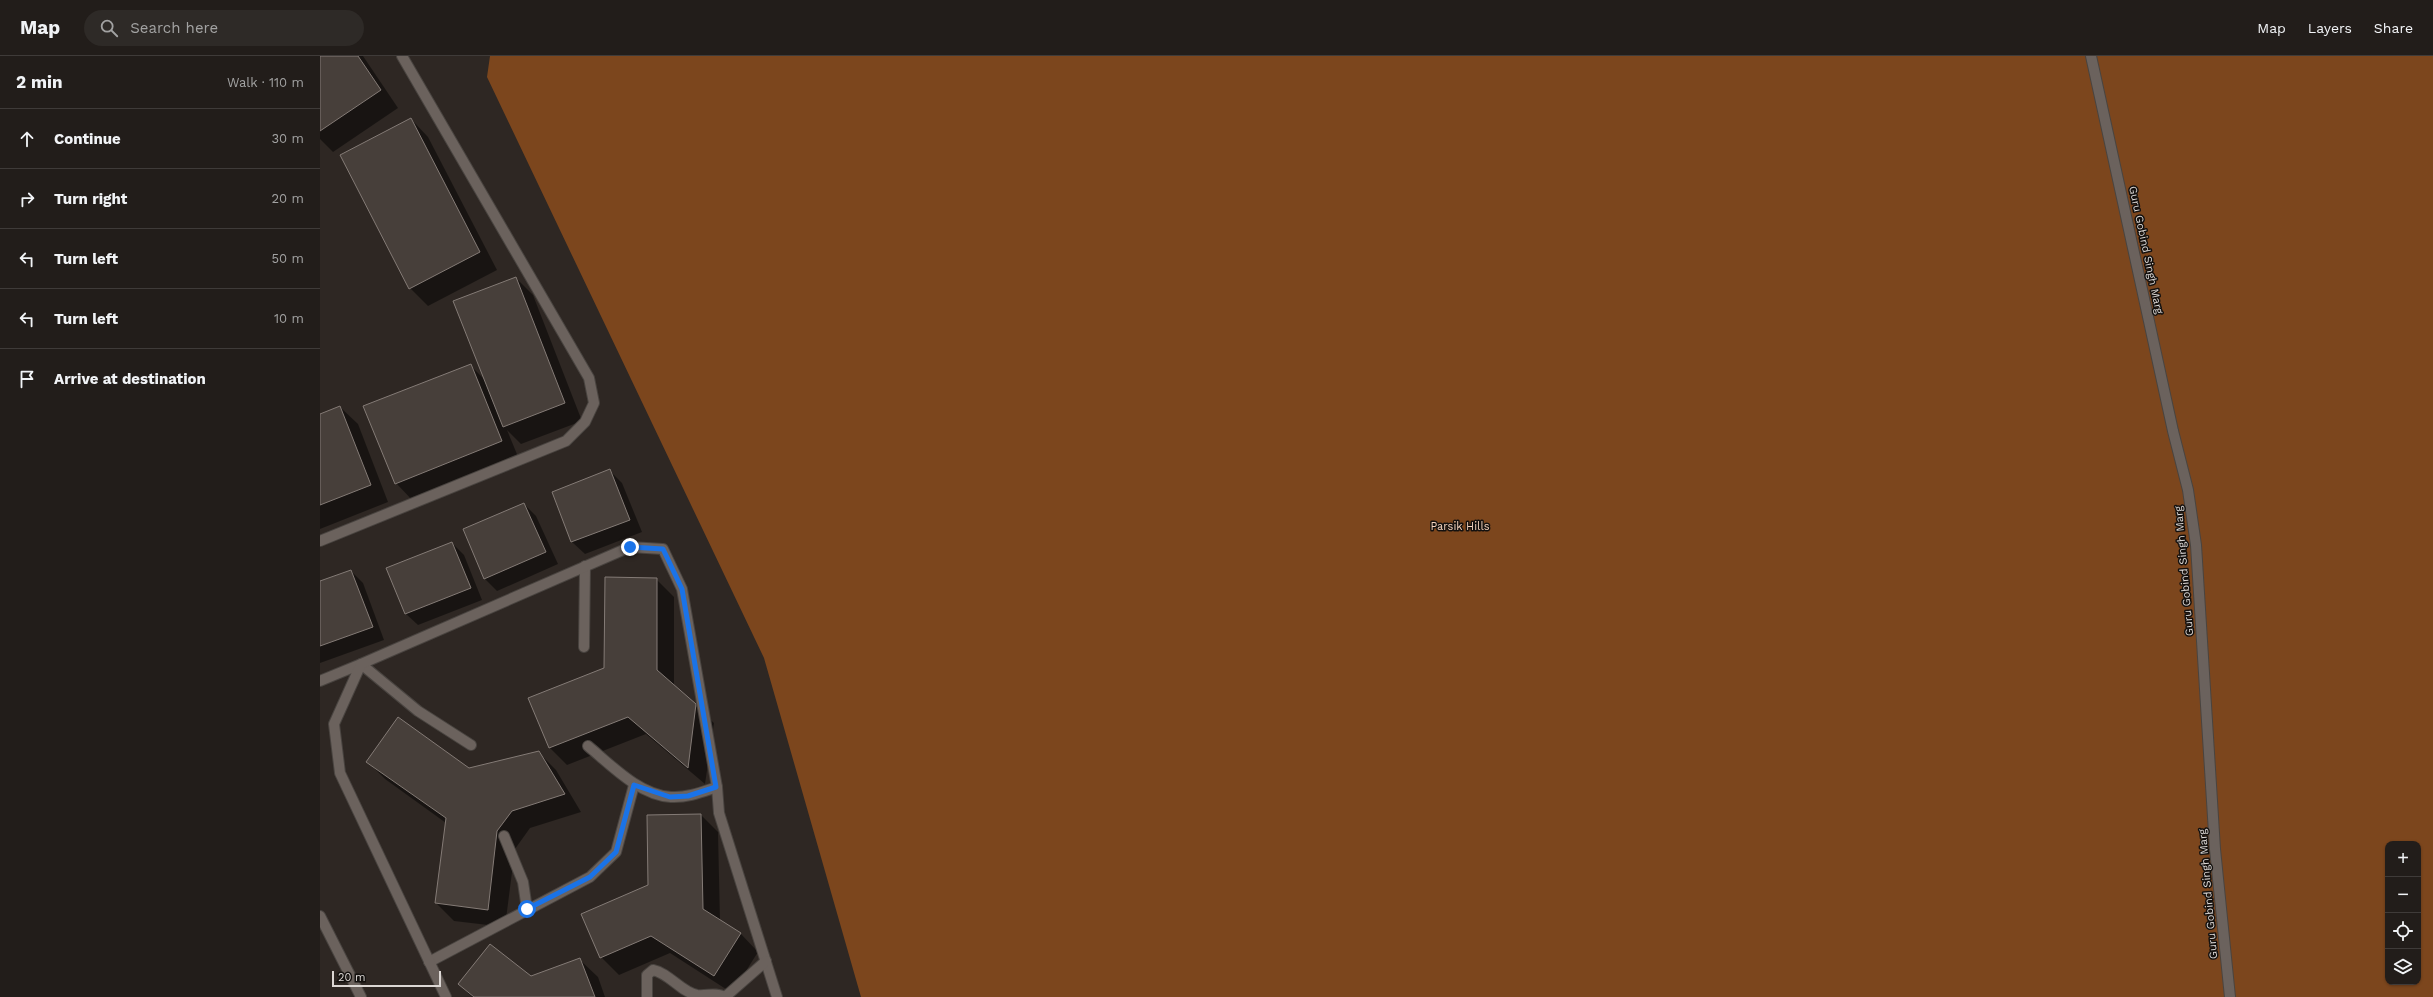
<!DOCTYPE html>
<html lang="en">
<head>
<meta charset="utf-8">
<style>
	body { margin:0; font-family:"Work Sans",sans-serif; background:#2e2a27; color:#f1f3f6 }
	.controls { position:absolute; right:12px; bottom:12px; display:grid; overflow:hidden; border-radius:8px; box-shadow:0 1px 3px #0004 }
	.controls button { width:36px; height:36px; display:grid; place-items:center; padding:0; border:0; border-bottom:1px solid #3f3b39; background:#221d1a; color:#f1f3f6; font:20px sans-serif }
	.scale { position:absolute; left:12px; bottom:10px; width:109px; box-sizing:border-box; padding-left:4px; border:2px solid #dcd7d4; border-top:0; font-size:11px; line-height:14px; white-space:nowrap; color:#dcd7d4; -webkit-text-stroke:3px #14110f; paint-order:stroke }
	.stop { position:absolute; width:12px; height:12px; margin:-9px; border:3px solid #1a73e8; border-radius:50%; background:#fff }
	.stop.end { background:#1a73e8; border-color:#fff; box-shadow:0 1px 4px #0008 }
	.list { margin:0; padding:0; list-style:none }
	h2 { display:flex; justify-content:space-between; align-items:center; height:52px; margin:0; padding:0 16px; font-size:17px }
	h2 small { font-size:13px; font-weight:400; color:#a2a2a2 }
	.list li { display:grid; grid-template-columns:26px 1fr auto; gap:12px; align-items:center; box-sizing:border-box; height:60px; padding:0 16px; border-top:1px solid #3f3b39 }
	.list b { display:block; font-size:15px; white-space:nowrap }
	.list em { font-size:13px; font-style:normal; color:#a2a2a2 }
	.icon { flex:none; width:22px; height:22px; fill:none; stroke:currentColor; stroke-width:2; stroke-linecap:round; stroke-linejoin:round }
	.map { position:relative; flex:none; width:2113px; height:941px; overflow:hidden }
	header { display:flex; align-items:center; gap:24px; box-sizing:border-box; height:56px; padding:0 20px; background:#221d1a; border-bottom:1px solid #3f3b39 }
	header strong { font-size:19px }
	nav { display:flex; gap:22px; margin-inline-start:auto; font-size:14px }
	.search { width:280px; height:36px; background:#2e2a27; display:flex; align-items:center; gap:10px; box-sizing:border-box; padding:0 14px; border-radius:22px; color:#a2a2a2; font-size:15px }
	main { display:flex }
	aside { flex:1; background:#221d1a }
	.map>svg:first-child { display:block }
	.forest { fill:#7c461d; fill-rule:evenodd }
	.shadow { fill:#0007 }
	.building { fill:#473f3a; stroke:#847b76 }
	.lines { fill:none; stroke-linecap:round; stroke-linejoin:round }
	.minor-casing { stroke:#494440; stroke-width:12 }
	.minor { stroke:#6b625d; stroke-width:10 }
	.route { stroke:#1a73e8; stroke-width:5 }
	.labels { text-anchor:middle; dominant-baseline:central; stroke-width:3; stroke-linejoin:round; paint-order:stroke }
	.street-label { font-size:11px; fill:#dcd7d4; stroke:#14110f }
	.park-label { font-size:11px; fill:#f6d4be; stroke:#14110f }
</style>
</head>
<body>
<header>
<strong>Map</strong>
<div class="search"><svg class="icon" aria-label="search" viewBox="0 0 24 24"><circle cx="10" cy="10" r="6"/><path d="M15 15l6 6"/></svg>Search here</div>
<nav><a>Map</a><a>Layers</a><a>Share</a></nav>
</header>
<main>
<aside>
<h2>2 min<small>Walk · 110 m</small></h2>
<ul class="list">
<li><svg class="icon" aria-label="ahead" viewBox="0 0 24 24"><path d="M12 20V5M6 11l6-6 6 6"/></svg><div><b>Continue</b></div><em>30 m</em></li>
<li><svg class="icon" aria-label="right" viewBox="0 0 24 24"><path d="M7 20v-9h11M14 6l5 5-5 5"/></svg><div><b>Turn right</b></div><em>20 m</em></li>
<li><svg class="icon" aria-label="left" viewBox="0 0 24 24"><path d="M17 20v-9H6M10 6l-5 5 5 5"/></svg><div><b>Turn left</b></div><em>50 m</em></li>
<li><svg class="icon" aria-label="left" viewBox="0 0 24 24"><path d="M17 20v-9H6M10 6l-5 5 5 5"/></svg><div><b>Turn left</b></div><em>10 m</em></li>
<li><svg class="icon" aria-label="arrive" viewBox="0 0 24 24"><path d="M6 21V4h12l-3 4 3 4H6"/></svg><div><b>Arrive at destination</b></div></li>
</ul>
</aside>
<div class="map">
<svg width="2113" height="941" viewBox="0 0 2113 941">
	<rect width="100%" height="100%" fill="#2e2723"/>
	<path class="forest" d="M170,0H2113V941H541L444,602L167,21ZM2068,788H2098V926H2068Z"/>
	<g class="shadow">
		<path d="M0,0H43L78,52L13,96L0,83Z"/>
		<path d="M91,63L108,81L177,214L108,250L90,232Z"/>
		<path d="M196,222L213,239L262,365L201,388L187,374L199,403L93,445L76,427L150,309L165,324Z"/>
		<path d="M20,351L38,368L68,446L0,473V359Z"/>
		<path d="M290,415L302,427L322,476L265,498L252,486L233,437Z"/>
		<path d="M204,448L216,460L238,508L177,535L165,523L144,474Z"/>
		<path d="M132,487L144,499L162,544L98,569L85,557Z"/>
		<path d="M31,515L43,527L64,584L0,607V526Z"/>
		<path d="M336,523L354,541V630L394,667L385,728L326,678L247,709L229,691L285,612Z"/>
		<path d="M218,696L236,714L261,756L210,772L195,793L185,871L134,865L116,847L126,767L65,723L48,706L149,713Z"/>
		<path d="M381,759L398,776L400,865L421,878L438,896L412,937L350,897L299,919L281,901Z"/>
		<path d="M260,904L278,921L285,941H152L139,928L211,922Z"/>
	</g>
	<g class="building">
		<path d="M0,0H38L61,34L0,75Z"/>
		<path d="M91,62L160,196L89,233L20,99Z"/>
		<path d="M196,221L245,347L183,371L133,245Z"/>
		<path d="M151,308L182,385L75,428L43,350Z"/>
		<path d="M20,350L51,429L0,449V358Z"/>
		<path d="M290,413L310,464L251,486L232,436Z"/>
		<path d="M204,447L226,496L164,523L143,473Z"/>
		<path d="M132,486L151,532L85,558L66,512Z"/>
		<path d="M31,514L53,571L0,590V525Z"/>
		<path d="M285,521L337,522V614L376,648L368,712L308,661L229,692L208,642L284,612Z"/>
		<path d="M78,661L149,712L219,695L245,738L192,755L177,775L168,854L115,847L126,762L46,706Z"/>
		<path d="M381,758L383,853L421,877L394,920L331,880L280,902L261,858L328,829L327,759Z"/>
		<path d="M170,888L211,920L260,902L275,941H154L138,928Z"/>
	</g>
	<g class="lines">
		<g class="minor-casing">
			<g id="minor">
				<path d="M1771,0L1853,375L1868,434L1876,489L1895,793L1910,941"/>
				<path d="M0,485L246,385L265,366L274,347L269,322L82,0"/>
				<path d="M264,591L265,510"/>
				<path d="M0,625L41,608L98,655L151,689"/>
				<path d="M268,690C291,709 319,739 351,741C367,742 382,736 397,731"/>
				<path d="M184,780L203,826L207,853"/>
				<path d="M0,860L41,941"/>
				<path d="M109,906L270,821L296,796L314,729"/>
				<path d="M126,941L20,717L14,668L41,608L310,491L343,493L362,533L397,731L399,757L457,941"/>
				<path d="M327,941V919L333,914C349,917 361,936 377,939C388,940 395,936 405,941"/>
				<path d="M405,941L446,905"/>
			</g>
		</g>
		<use href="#minor" class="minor"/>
	</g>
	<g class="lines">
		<path class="route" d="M207,853L270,821L296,796L314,729L350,741L368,740L396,731L362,533L343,493L310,491"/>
	</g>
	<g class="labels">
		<g class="street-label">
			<text transform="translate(1826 194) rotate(78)">Guru Gobind Singh Marg</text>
			<text transform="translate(1864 515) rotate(-95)">Guru Gobind Singh Marg</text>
			<text transform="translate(1888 838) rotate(-95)">Guru Gobind Singh Marg</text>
		</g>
		<g class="park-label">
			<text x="1140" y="470">Parsik Hills</text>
		</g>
	</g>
</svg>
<div class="controls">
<button>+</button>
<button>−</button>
<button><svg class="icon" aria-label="locate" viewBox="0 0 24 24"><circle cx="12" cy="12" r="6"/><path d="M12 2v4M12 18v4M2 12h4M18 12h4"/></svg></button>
<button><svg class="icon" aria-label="layers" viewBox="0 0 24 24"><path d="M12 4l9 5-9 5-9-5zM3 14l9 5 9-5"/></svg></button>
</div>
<div class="scale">20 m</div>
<div class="stop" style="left:207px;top:853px"></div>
<div class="stop end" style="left:310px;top:491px"></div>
</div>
</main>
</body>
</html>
